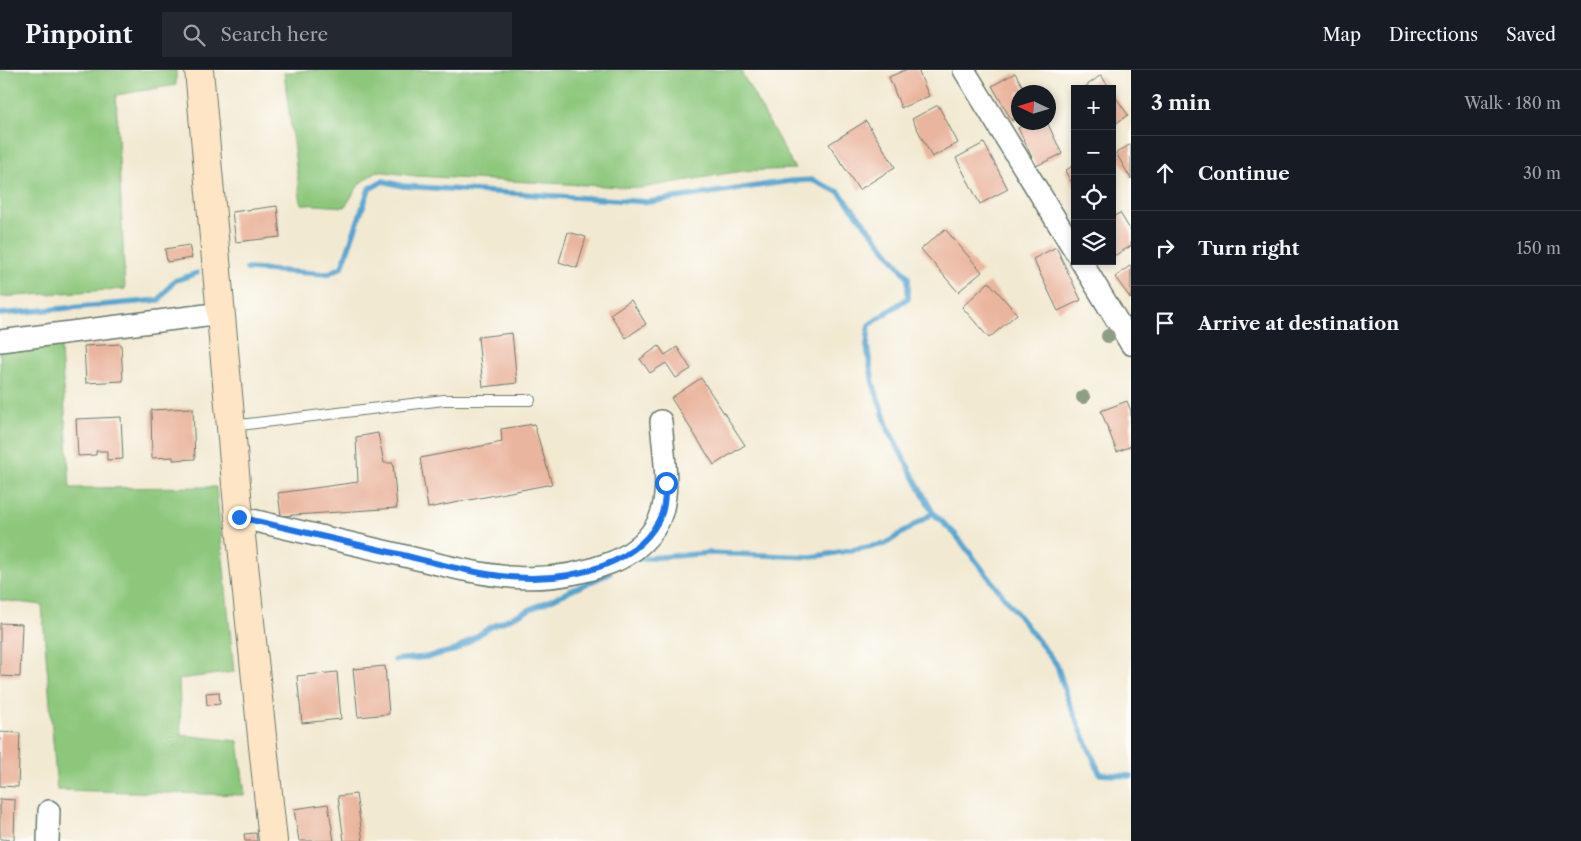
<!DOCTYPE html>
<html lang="en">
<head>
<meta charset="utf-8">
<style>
	body { margin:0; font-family:"Libre Caslon Text",serif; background:#242831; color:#f1f3f6 }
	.controls { position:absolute; right:15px; top:15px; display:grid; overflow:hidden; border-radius:0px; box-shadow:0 2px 8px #0003 }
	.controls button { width:45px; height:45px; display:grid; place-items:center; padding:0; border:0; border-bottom:1px solid #363941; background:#171b24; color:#f1f3f6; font:25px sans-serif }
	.compass { position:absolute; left:1011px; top:15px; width:45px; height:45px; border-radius:50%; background:#171b24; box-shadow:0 2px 8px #0003; rotate:274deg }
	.stop { position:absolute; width:15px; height:15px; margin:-11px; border:4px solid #1a73e8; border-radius:50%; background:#fff }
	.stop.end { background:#1a73e8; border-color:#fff; box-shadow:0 1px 5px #0008 }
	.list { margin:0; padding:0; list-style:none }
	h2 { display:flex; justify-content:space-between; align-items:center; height:65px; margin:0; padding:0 20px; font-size:21px }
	h2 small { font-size:16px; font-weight:400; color:#9ea1a6 }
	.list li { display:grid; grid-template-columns:32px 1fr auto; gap:15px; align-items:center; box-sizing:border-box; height:75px; padding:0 20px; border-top:1px solid #363941 }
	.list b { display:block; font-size:19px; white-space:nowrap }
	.list em { font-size:16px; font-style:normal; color:#9ea1a6 }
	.icon { flex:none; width:28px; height:28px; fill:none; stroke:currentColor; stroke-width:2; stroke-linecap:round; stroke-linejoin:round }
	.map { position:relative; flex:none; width:1131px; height:771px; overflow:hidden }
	header { display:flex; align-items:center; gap:30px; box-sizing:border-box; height:70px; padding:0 25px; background:#171b24; border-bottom:1px solid #363941 }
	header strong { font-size:24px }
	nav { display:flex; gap:28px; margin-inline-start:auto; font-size:18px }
	.search { width:350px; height:45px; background:#242831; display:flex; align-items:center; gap:12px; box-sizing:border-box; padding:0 18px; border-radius:0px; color:#9ea1a6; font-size:19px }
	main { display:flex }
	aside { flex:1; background:#171b24 }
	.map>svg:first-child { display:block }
	.green { fill:#8cc77b; stroke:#568258 }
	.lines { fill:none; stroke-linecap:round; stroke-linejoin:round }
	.stream { stroke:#56a5d0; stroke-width:5.5 }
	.building { fill:#eab59e }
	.service-casing { stroke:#69796b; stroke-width:12 }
	.minor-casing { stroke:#69796b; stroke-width:24 }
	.secondary-casing { stroke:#69796b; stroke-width:30 }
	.service { stroke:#fff; stroke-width:10 }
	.minor { stroke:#fff; stroke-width:21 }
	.secondary { stroke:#fee5c5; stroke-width:28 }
	.tree { fill:#8d9e85 }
	.route { stroke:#1a73e8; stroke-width:6 }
</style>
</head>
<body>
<header>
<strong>Pinpoint</strong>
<div class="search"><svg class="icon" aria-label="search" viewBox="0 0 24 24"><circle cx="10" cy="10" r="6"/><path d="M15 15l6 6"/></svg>Search here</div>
<nav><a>Map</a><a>Directions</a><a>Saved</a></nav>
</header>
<main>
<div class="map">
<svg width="1131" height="771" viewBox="0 0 1131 771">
	<rect width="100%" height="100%" fill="#fdfcf7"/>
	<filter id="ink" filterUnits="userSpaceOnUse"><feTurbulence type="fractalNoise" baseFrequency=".02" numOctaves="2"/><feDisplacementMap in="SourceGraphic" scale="10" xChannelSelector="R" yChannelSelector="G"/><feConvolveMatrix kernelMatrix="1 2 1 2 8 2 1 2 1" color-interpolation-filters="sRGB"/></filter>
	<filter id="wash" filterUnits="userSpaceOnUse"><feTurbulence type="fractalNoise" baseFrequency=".0096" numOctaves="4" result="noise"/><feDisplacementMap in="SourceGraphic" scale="20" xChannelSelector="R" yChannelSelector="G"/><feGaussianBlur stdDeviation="1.12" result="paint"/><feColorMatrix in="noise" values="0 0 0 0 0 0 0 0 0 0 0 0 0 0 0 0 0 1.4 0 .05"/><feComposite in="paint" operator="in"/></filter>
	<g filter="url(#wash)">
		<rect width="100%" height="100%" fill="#f2e9d1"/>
		<g class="green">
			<path d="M0,0H176V15L116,25L125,219L0,227Z"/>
			<path d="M308,0H740L795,99L742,101L641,118L416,106L377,101L360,113L345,137L301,134L284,3Z"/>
			<path d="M60,266L70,418L216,417L234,602L179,609L181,665L238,671L245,725L57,720L42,535L0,530V273Z"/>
		</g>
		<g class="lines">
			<g class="stream">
				<path d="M247,199L327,204L342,197L369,119L383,111L403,116L648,132L791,111L812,110L839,122L908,207V228L869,255L867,276L873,313L889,361L933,443L955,464L1057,595L1068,630L1100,704L1131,706"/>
				<path d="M0,244L159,230L174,211L197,203"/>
				<path d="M636,489L710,483L812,487L885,474L933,443"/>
				<path d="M395,590L427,587L456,580L489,558L610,503"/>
			</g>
		</g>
		<g id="blocks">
			<g class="building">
				<path d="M905,0H918L929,26L901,38L889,7Z"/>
				<path d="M1015,3L1026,22H1018V48L1012,51L992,16Z"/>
				<path d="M1101,5L1110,19H1082Z"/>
				<path d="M1112,22L1128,45L1112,56Z"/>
				<path d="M938,35L958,73L932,87L912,49Z"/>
				<path d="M866,51L895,97L859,120L829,74Z"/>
				<path d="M1030,52H1047L1062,84L1036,96L1018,58Z"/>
				<path d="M984,73L1008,119L980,134L956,88Z"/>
				<path d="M1131,74V109L1116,83Z"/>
				<path d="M1075,94V118L1065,101Z"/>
				<path d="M277,136L280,167L236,172L232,142Z"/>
				<path d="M1120,143L1131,161V176L1112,187V147Z"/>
				<path d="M945,159L982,202L958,222L921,179Z"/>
				<path d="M568,162L586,167L577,198L559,192Z"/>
				<path d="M189,175L192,188L167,192L165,179Z"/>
				<path d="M1056,177L1081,230L1058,241L1033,189Z"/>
				<path d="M1131,195V229L1115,207Z"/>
				<path d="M989,212L1017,244L989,268L962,237Z"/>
				<path d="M631,230L646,254L626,268L610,244Z"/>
				<path d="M512,263L517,313L483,317L478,267Z"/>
				<path d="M121,274L123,311L86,313L84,276Z"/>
				<path d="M659,276L665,285L677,277L691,299L676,308L666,293L650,303L640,289Z"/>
				<path d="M701,308L745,375L714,395L671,328Z"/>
				<path d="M1127,331L1131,341V376L1117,382L1101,341Z"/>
				<path d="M193,338L195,389L173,390V387L152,388L151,340Z"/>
				<path d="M121,347L123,389L107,390V381H96V385L78,386L76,349Z"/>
				<path d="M534,354L552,414L428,438L420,388L502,372L501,359Z"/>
				<path d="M378,363L384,393H393L397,438L281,446L278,423L358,412L356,367Z"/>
				<path d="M0,553L22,554L20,607L0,606Z"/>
				<path d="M385,596L389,644L358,647L353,599Z"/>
				<path d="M337,602L341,649L302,653L297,606Z"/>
				<path d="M219,622L220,634L207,635L206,623Z"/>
				<path d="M0,662L20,663L18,717L0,716Z"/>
				<path d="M356,724L363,771H344L338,726Z"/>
				<path d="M0,729L15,730L14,770L0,769Z"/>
				<path d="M328,734L334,771H299L294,739Z"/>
				<path d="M256,763L257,771H245L244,764Z"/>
			</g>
		</g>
	</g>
	<g filter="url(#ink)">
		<use href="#blocks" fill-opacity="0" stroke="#69796b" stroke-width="1"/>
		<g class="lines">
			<g class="service-casing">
				<path id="service" d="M232,356L444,330H530"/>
			</g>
			<g class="minor-casing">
				<g id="minor">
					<path d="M964,0L1075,181"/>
					<path d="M1081,191L1131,274"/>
					<path d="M0,271L222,243"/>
					<path d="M239,447C286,458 333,469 379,480C461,498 527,525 610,493C632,485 655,466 662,442C670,413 663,381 661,351"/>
					<path d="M48,771L49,741"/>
				</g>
			</g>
			<g class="secondary-casing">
				<path id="secondary" d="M199,0L239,447L273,771"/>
			</g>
			<use href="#service" class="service"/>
			<use href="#minor" class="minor"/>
			<use href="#secondary" class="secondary"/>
		</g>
		<g class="tree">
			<circle cx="1108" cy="266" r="7"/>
			<circle cx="1083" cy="327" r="7"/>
		</g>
	</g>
	<g class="lines" filter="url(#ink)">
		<path class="route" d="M239,447C290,459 342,471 394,483C467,500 532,523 605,495C630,485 652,469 662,443C665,434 665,422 666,413"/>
	</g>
</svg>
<div class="controls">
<button>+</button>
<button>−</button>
<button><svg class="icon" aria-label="locate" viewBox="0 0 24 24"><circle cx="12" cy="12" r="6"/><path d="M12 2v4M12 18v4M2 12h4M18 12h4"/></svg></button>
<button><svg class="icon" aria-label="layers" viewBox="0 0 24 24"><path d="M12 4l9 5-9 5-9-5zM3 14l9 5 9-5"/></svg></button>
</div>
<svg class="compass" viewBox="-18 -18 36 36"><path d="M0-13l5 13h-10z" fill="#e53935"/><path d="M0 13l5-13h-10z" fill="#9ea1a6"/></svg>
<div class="stop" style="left:666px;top:413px"></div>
<div class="stop end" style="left:239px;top:447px"></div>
</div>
<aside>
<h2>3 min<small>Walk · 180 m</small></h2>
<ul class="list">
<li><svg class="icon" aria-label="ahead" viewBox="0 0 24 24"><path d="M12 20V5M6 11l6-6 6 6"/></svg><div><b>Continue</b></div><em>30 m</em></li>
<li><svg class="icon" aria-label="right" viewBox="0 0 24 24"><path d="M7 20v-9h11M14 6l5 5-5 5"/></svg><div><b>Turn right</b></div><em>150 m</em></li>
<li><svg class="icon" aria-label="arrive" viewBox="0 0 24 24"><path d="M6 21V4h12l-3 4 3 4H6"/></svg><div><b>Arrive at destination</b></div></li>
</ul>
</aside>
</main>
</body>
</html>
